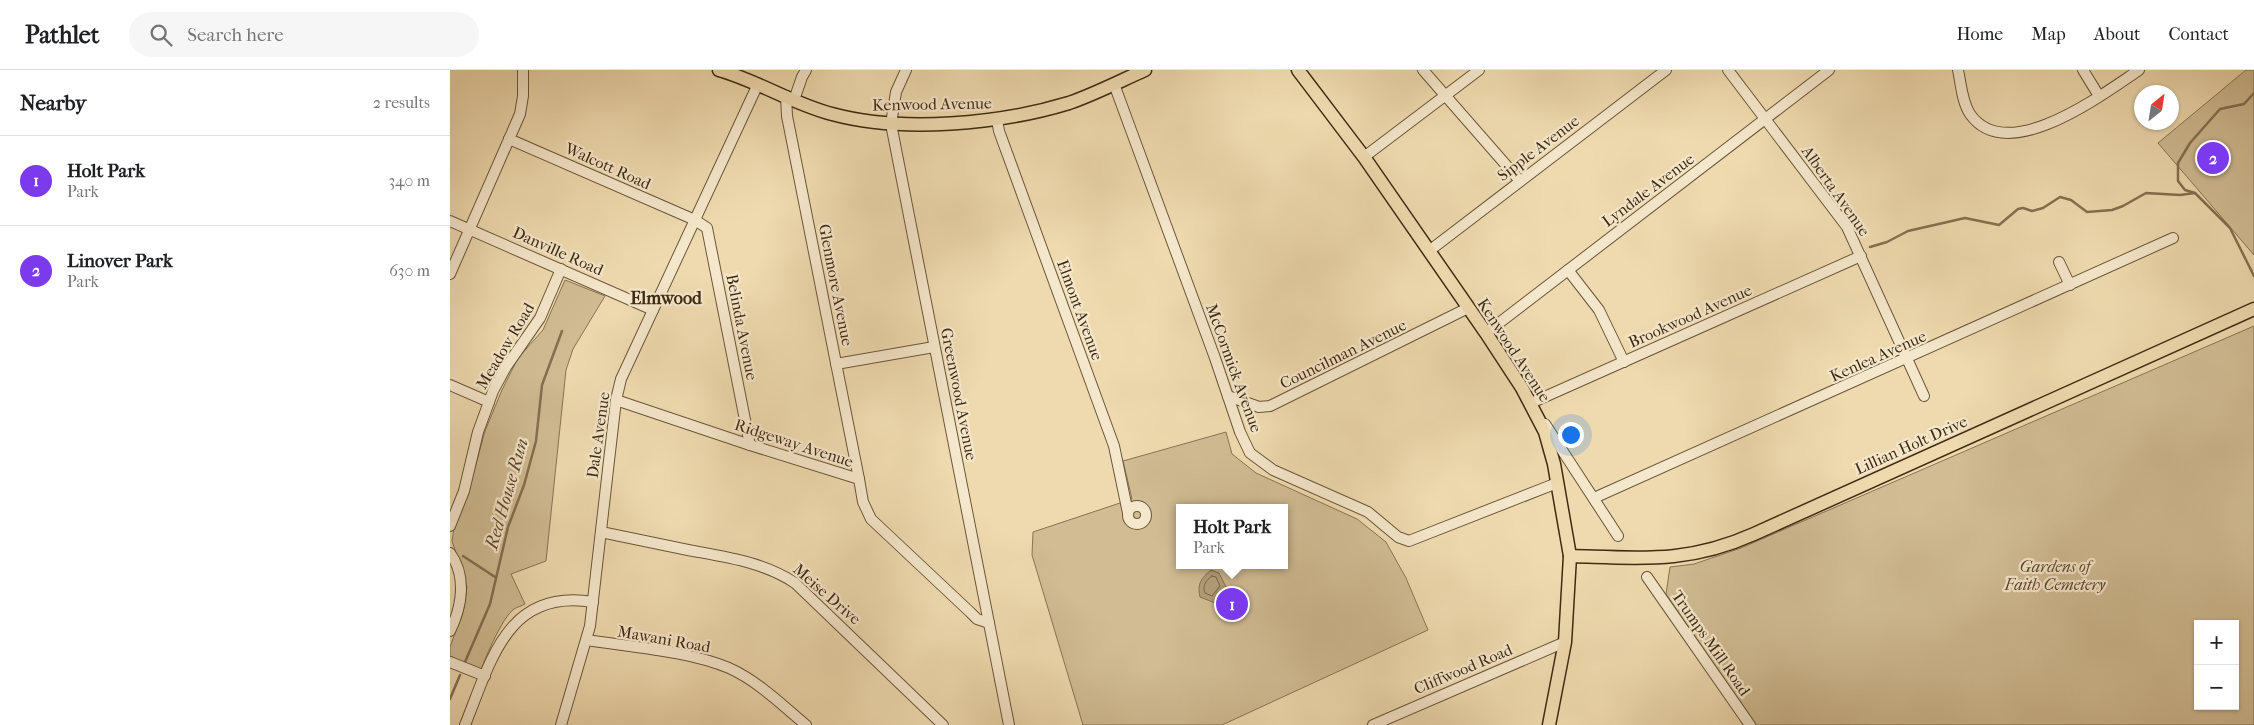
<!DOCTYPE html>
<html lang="en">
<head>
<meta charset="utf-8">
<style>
	body { margin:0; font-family:"IM FELL French Canon",serif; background:#f6f6f6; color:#202124 }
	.controls { position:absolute; right:15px; bottom:15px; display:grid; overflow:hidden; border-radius:0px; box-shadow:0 1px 4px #0004 }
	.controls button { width:45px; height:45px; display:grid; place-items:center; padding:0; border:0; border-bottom:1px solid #e0e0e0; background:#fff; color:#202124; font:25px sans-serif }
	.compass { position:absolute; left:1684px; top:15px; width:45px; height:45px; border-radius:50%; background:#fff; box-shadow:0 1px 4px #0004; rotate:30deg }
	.you { position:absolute; left:1120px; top:364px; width:18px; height:18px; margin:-12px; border:4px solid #fff; border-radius:50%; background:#1a73e8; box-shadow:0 0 0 8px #1a73e833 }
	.badge { display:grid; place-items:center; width:32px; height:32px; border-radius:50%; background:#7c3aed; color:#fff; font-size:16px; font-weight:700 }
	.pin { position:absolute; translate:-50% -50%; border:2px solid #fff; box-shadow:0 1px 5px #0006 }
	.popup { position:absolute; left:726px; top:434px; width:112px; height:65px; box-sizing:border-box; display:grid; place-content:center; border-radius:0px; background:#fff; filter:drop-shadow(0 1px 4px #0005); font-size:16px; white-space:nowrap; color:#757577 }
	.popup b { font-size:19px; color:#202124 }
	.popup::after { content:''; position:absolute; left:50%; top:100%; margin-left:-10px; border:10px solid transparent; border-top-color:#fff }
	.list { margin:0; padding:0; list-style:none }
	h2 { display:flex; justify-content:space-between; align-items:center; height:65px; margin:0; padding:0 20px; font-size:21px }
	h2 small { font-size:16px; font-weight:400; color:#757577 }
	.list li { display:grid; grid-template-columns:32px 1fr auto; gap:15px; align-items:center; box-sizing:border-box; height:90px; padding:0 20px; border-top:1px solid #e0e0e0 }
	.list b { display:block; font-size:19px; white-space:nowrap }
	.list p { margin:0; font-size:16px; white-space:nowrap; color:#757577 }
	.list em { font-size:16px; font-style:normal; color:#757577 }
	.icon { flex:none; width:28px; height:28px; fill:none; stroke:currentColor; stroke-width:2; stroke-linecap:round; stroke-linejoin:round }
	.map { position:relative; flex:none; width:1804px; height:655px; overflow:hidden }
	header { display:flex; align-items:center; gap:30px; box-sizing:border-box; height:70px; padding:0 25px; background:#fff; border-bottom:1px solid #e0e0e0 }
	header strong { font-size:24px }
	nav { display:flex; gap:28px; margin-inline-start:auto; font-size:18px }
	.search { width:350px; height:45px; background:#f6f6f6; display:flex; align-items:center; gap:12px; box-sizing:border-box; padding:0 18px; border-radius:28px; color:#757577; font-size:19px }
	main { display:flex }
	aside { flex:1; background:#fff }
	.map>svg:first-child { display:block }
	.green { fill:#d1bc94; stroke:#887454; fill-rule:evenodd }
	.water { fill:#b39e7a; stroke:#847051 }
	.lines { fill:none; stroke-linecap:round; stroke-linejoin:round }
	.shore { stroke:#786446; stroke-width:1 }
	.stream { stroke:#847051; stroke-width:2.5 }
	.minor-casing { stroke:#6a573a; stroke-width:12 }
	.major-casing { stroke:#3e2b13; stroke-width:15 }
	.minor { stroke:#f5e7cb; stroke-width:10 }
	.major { stroke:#efdaaf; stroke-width:12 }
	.labels { text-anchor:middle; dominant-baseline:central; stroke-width:4.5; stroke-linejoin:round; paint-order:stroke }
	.street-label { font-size:16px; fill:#3e2b13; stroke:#f5e7cb }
	.park-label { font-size:16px; font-style:italic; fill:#5b482d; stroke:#f5e7cb }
	.neighbourhood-label { font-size:18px; font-weight:bold; fill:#3e2b13; stroke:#f5e7cb }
	.water-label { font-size:18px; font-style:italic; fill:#5b482d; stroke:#f5e7cb }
</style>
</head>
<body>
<header>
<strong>Pathlet</strong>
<div class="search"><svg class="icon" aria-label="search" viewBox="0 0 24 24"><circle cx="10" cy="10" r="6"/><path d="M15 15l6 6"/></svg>Search here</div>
<nav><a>Home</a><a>Map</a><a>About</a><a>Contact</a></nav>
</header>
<main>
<aside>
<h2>Nearby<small>2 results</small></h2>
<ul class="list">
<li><span class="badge">1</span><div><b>Holt Park</b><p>Park</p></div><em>340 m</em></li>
<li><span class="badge">2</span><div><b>Linover Park</b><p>Park</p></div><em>630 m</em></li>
</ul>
</aside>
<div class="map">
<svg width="1804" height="655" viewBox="0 0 1804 655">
	<rect width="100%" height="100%" fill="#efdaaf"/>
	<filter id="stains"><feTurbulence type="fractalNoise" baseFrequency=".004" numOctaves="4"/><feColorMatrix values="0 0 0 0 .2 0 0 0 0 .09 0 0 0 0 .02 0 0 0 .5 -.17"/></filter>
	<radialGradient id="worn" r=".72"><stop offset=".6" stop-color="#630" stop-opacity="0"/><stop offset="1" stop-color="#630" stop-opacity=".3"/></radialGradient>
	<g class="green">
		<path d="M1796,0H1804V185L1708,73Z"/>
		<path d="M115,210L155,226L123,279L116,300L96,491L61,504L75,534C72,536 67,537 64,539C52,548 36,586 31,600L0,586V577L14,538L17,517L2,471L6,446L22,409L35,361L52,320L68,288L93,260Z"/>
		<path d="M1804,256V655H1305L1216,524L1220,497L1244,494L1291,478ZM1748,554H1785V636H1748Z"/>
		<path d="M776,362L782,384L806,403L907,449L936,472L956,508L978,560L772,655H633L582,485L583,462L682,429L673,391ZM730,438H834V495H730Z"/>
	</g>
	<path class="water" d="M761,500L769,503L776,517L765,533L750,527C747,514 751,508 761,500Z"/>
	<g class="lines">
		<path class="shore" d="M762,506L766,507L770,516L762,526L755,523C752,516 756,510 762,506Z"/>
		<g class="stream">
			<path d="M1804,23L1794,34L1770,39L1740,73L1728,93V111L1735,120L1745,123L1780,158L1804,206"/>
			<path d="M1420,177L1437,172L1458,161L1515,148L1549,155L1568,139L1573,138L1582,141L1593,138L1610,127L1621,130L1637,142L1662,140L1673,136L1696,123L1730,125L1745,123"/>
			<path d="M13,486L45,507"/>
			<path d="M15,592L40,534L58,457L74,415L86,371L92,315L112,261"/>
			<path d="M0,629L10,605"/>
		</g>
		<g class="minor-casing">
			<g id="minor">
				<path d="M456,0L446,22L441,54L559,655"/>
				<path d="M973,0L1070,111"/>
				<path d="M1278,0L1397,157L1474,326"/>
				<path d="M1508,0C1511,14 1512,32 1520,44C1557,97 1653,24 1689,0"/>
				<path d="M1633,0L1649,26"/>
				<path d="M664,14L765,288L790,362L800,383L823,400L918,442L948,467L959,471L1107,413"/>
				<path d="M336,26L337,46L409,409"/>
				<path d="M344,30L352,7L356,0"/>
				<path d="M547,50L549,61L664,376L678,443"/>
				<path d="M59,69L245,150L257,158L300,375"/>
				<path d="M914,87L1029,0"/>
				<path d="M0,151L203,240"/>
				<path d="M979,181L1216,0"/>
				<path d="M1609,192L1620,215"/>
				<path d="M1118,200L1149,240L1174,292"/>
				<path d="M0,204L70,44L73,26V0"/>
				<path d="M1036,263L1379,0"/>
				<path d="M386,294L484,277"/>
				<path d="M0,315L39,332"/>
				<path d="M778,326L809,337L820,336L1018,238"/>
				<path d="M166,330L300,375L409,409L413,432L421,449L520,542L527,549L539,553"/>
				<path d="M1081,333L1411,186"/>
				<path d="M1095,354L1168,466"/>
				<path d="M1144,428L1723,168"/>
				<circle cx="687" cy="445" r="9"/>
				<path d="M0,456L14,421L28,362L43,321L56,297L90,248L111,199"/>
				<path d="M151,462C180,468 209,474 238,480C275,487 314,492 345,513L493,655"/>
				<path d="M0,483C17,506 12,537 0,561"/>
				<path d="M1197,507L1300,655"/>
				<path d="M137,570C181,577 239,581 279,598C308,611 332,635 356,655"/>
				<path d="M0,592L35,606"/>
				<path d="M15,655C41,591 57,518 143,532"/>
				<path d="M111,655L140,556L166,330L171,309L308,14"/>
				<path d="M923,655L1115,572"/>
			</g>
		</g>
		<g class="major-casing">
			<g id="major">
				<path d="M269,0C308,11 343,34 382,44C452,63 550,54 619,33C645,24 670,11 695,0"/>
				<path d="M848,0L914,87L1036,263L1072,318L1095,362L1104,394L1120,486L1115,572L1099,655"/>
				<path d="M1120,486C1191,488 1237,494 1304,464L1804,239"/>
			</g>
		</g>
		<use href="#minor" class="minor"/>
		<use href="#major" class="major"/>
	</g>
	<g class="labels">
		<g class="street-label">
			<text transform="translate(482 34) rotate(-1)">Kenwood Avenue</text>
			<text transform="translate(1088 78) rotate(-37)">Sipple Avenue</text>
			<text transform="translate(158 96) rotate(24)">Walcott Road</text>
			<text transform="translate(1198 120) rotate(-37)">Lyndale Avenue</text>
			<text transform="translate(1386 121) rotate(55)">Alberta Avenue</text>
			<text transform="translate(108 181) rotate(24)">Danville Road</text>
			<text transform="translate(386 215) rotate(79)">Glenmore Avenue</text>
			<text transform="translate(630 240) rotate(70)">Elmont Avenue</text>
			<text transform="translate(1240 246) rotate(-24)">Brookwood Avenue</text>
			<text transform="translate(292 257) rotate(79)">Belinda Avenue</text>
			<text transform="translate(55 276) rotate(-59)">Meadow Road</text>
			<text transform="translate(1064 280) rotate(57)">Kenwood Avenue</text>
			<text transform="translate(893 284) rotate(-26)">Councilman Avenue</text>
			<text transform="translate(1428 286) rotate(-24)">Kenlea Avenue</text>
			<text transform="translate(784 298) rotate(70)">McCormick Avenue</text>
			<text transform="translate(509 324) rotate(79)">Greenwood Avenue</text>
			<text transform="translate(148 365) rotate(-82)">Dale Avenue</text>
			<text transform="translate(344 373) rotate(18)">Ridgeway Avenue</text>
			<text transform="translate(1461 375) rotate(-24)">Lillian Holt Drive</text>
			<text transform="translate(377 524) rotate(41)">Meise Drive</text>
			<text transform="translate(214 569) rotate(10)">Mawani Road</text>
			<text transform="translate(1261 573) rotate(55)">Trumps Mill Road</text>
			<text transform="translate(1013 599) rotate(-23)">Cliffwood Road</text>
		</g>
		<g class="park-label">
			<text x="1605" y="496">Gardens of<tspan x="1605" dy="18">Faith Cemetery</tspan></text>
		</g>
		<g class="neighbourhood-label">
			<text x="216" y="228">Elmwood</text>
		</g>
		<g class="water-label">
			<text transform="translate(57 424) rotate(-74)">Red House Run</text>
		</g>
	</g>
	<rect width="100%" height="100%" filter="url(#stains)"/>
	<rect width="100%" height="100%" fill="url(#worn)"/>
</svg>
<div class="controls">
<button>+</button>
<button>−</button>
</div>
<svg class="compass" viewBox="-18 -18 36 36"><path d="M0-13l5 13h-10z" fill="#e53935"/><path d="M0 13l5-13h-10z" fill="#757577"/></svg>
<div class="you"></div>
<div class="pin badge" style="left:782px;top:534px">1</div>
<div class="popup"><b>Holt Park</b>Park</div>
<div class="pin badge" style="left:1763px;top:88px">2</div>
</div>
</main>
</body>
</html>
